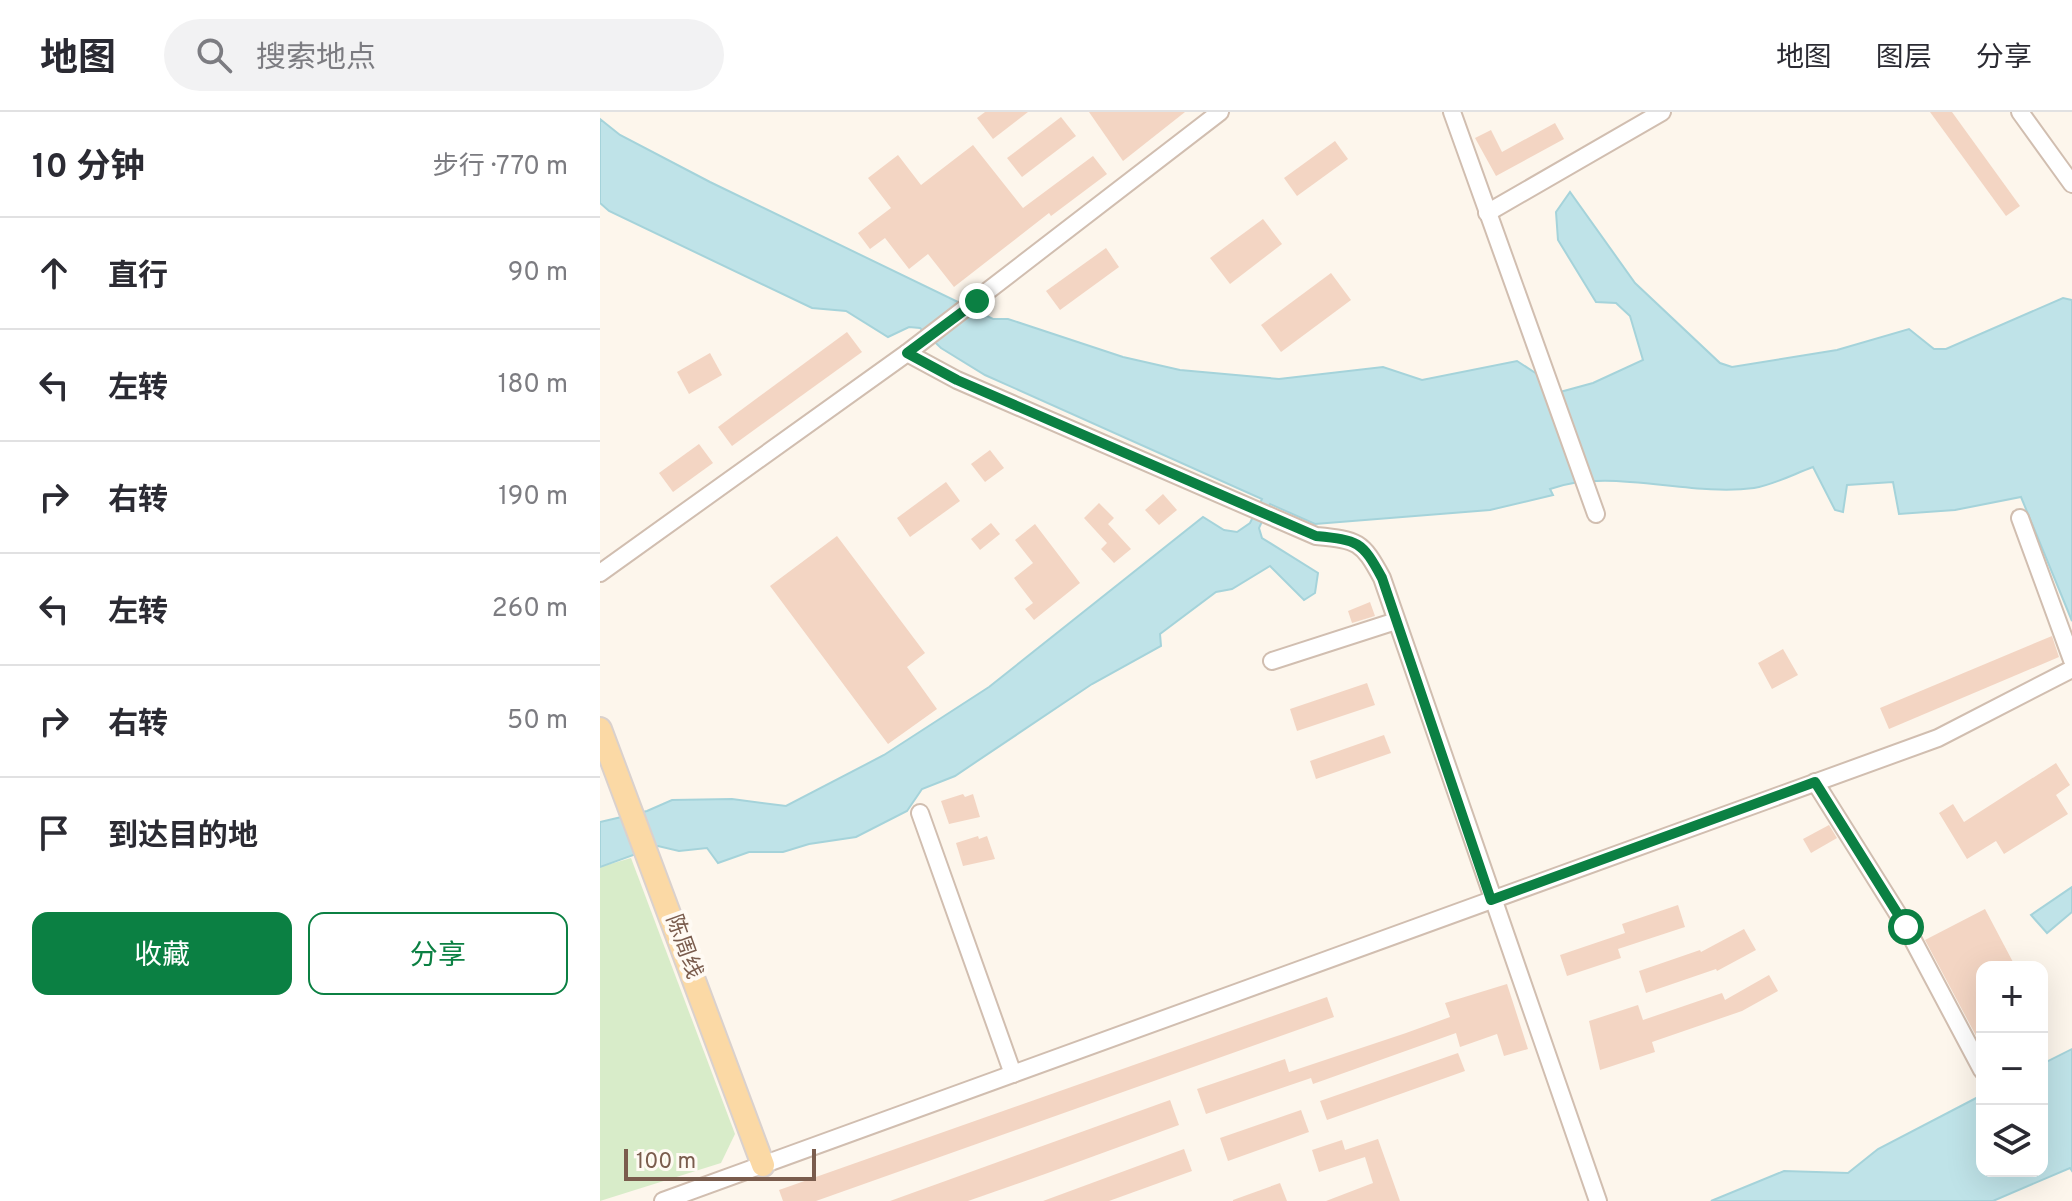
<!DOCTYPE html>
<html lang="zh">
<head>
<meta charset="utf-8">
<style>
	body { margin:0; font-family:Overpass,"Noto Sans SC",sans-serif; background:#f2f2f3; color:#2b2b33 }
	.controls { position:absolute; right:24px; bottom:24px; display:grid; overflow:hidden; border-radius:16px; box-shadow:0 8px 32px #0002 }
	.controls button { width:72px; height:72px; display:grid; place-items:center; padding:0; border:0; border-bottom:2px solid #e1e1e2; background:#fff; color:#2b2b33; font:40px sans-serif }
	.scale { position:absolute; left:24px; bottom:20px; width:192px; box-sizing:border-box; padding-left:8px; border:4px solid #7a5c4d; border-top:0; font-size:22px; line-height:28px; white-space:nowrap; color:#7a5c4d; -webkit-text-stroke:6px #fffaf3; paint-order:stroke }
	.stop { position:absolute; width:24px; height:24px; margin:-18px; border:6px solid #0b8043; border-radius:50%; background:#fff }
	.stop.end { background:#0b8043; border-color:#fff; box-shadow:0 2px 8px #0008 }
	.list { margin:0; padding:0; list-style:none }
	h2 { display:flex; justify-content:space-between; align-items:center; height:104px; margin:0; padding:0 32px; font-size:34px }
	h2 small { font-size:26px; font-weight:400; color:#7c7c81 }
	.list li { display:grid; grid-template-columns:52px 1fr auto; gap:24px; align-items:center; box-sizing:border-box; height:112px; padding:0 32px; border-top:2px solid #e1e1e2 }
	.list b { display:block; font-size:30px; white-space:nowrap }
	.list em { font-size:26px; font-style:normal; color:#7c7c81 }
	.actions { display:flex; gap:16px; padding:24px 32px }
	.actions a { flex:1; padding:18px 0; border:2px solid #0b8043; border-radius:16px; text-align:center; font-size:28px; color:#0b8043 }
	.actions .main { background:#0b8043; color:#fff }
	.icon { flex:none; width:44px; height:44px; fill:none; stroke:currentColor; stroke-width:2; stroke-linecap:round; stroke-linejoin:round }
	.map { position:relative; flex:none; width:1472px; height:1089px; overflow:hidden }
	header { display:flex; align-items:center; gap:48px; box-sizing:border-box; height:112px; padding:0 40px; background:#fff; border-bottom:2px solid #e1e1e2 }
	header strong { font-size:38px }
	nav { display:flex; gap:44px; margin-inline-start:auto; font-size:28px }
	.search { width:560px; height:72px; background:#f2f2f3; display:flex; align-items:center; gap:20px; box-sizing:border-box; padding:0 28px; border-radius:44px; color:#7c7c81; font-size:30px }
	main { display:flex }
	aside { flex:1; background:#fff }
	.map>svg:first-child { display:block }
	.green { fill:#d8ecc9 }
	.water { fill:#bfe3e8; stroke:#a5d3da; stroke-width:2 }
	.building { fill:#f3d5c3 }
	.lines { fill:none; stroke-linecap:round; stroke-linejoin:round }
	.minor-casing { stroke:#d1beb0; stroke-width:20 }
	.major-casing { stroke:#dad1cd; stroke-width:26 }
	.minor { stroke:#fff; stroke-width:16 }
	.major { stroke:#fbd9a5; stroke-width:22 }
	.route { stroke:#0b8043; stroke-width:10 }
	.labels { text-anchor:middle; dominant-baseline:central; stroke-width:8; stroke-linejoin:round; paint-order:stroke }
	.street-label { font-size:22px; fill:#7a5c4d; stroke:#fffaf3 }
</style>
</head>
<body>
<header>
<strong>地图</strong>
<div class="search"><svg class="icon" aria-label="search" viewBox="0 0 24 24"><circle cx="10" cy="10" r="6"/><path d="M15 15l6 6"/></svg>搜索地点</div>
<nav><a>地图</a><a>图层</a><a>分享</a></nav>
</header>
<main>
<aside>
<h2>10 分钟<small>步行 · 770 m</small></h2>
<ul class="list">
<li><svg class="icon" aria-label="ahead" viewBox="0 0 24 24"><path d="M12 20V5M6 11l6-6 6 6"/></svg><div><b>直行</b></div><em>90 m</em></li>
<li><svg class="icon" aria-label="left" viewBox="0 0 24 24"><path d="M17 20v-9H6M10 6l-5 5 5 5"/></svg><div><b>左转</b></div><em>180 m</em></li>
<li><svg class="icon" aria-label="right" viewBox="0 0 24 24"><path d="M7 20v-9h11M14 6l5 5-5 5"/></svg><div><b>右转</b></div><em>190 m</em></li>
<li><svg class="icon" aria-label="left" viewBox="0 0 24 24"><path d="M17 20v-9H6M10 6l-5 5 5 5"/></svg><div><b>左转</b></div><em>260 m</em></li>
<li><svg class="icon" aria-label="right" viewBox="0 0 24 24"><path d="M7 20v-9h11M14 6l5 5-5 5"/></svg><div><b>右转</b></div><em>50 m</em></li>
<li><svg class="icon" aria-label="arrive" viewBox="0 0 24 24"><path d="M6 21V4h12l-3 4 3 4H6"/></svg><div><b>到达目的地</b></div></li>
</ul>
<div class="actions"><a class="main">收藏</a><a>分享</a></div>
</aside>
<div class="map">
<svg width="1472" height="1089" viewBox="0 0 1472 1089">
	<rect width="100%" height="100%" fill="#fdf6ec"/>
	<path class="green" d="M31,746L135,1022L121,1051L0,1089V755Z"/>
	<g class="water">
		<path d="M0,7L20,23L110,70L393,207H408L523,245L580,258L679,267L783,255L822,268L917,249L937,262L950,260L960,280L993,271L1043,248L1030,204L1016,191L996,190L958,128L956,100L970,80L1035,171L1120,251L1132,255L1237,238L1309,217L1334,237H1346L1463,186L1472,188V509L1421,385L1355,398L1299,402L1293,370L1247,373L1243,400L1235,398L1213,355C1194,362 1173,373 1154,376C1089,385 1010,355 950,377L953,383L890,398L715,412L670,392L659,416L662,426L718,461L715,481L704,488L670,454L632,477L616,480L560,522L561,534L492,572L355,664L322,677L307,699L256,725L209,732L183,740H149L118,751L107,736L79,739L58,734L0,755V710L47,699L72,688L132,687L186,694L284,643L389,575L603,405L624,418L637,420L650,411L662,387L385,263L341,236L320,216L309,215L288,225L246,199L212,196L9,99L0,91Z"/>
		<path d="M1472,775V800L1447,821L1431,803Z"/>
		<path d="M1472,937V1059L1470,1056L1393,1089H1111L1184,1059L1248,1061L1278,1037L1382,983V1059H1442V952Z"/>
	</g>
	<g class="building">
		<path d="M385,0H428L393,27L377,6Z"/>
		<path d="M489,0H585L523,49Z"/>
		<path d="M1330,0H1352L1420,94L1406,104Z"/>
		<path d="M461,5L476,24L422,65L407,46Z"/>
		<path d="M955,11L964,27L896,64L875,26L891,18L902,40Z"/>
		<path d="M735,29L748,47L697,84L684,66Z"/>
		<path d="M373,33L423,96L493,44L507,62L451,104L449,101L354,175L328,142L309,157L285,126L270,137L258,121L291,96L268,66L298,43L321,73Z"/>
		<path d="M663,107L682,132L630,172L610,146Z"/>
		<path d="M506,136L519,155L460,198L446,179Z"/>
		<path d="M731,161L751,188L681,240L661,213Z"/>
		<path d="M247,220L262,240L132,334L118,315Z"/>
		<path d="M110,241L122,263L89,282L77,260Z"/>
		<path d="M99,332L113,351L73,380L59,361Z"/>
		<path d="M390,338L404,356L385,370L371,352Z"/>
		<path d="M346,370L360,389L310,425L297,406Z"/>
		<path d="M563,382L577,398L559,413L545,398Z"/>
		<path d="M499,391L514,406L508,412L531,437L514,451L501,437L507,431L484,406Z"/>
		<path d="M391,411L400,422L380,438L371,427Z"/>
		<path d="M435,412L480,471L434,508L425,497L433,491L414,466L433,451L415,428Z"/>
		<path d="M237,424L325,541L307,555L337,597L288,632L170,474Z"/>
		<path d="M770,490L775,504L752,511L748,499Z"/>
		<path d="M1452,524L1459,545L1289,617L1280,596Z"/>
		<path d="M1183,537L1198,563L1172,577L1158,551Z"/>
		<path d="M767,571L775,593L697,619L690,597Z"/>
		<path d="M784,623L791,641L716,667L710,649Z"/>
		<path d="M1456,651L1470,673L1456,683L1468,702L1404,742L1396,729L1367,747L1339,701L1353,692L1364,710Z"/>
		<path d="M363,682L365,685L373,682L380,705L349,712L341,689Z"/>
		<path d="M1229,713L1237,726L1211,741L1203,727Z"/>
		<path d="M378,724L379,727L387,724L395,747L363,754L356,731Z"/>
		<path d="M1078,793L1085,815L1018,837L1021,846L967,864L960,843L1025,821L1022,812Z"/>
		<path d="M1385,797L1414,852L1382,855V935L1325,828Z"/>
		<path d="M1144,817L1156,838L1117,859L1116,857L1046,881L1039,859L1100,838L1101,840Z"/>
		<path d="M1169,863L1178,879L1142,899L1052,930L1055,940L1000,958L989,909L1038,893L1043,908L1122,881L1125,888Z"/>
		<path d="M907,872L928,937L904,944L897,922L860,935L856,921L713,972L711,966L606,1002L597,977L685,947L689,960L806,921L850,905L845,891Z"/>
		<path d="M727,885L734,905L216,1089H183L179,1078Z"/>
		<path d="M858,941L865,959L727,1008L720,989Z"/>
		<path d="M570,988L579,1013L445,1062L368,1089H290Z"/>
		<path d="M701,998L709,1020L628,1049L620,1026Z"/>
		<path d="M778,1027L800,1089H726L773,1071L765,1045L719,1060L712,1038L742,1028L745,1038Z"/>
		<path d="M584,1037L592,1059L509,1089H443Z"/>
		<path d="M680,1071L687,1089H633V1088Z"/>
	</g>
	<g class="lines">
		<g class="minor-casing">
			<g id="minor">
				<path d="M852,0L996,402"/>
				<path d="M1420,0L1472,72"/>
				<path d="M887,101L1062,0"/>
				<path d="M307,241L357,268L716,424C758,428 762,429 782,466L998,1089"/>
				<path d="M1420,406L1472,548"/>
				<path d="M0,461L307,241L620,0"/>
				<path d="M672,549L796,509"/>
				<path d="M1215,670L1306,815L1382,958"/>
				<path d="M320,701L413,962"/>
				<path d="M63,1089L1338,626L1472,557"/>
			</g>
		</g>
		<g class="major-casing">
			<path id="major" d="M0,617L163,1053"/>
		</g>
		<use href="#minor" class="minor"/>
		<use href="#major" class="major"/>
	</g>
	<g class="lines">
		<path class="route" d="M377,189L307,241L357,268L716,424C758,428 762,429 782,466L891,788L1215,670L1306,815"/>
	</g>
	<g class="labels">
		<g class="street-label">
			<text transform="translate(83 835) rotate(70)">陈周线</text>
		</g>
	</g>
</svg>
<div class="controls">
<button>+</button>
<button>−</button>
<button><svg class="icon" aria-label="layers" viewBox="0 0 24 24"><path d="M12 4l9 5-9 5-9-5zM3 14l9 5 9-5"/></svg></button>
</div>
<div class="scale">100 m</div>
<div class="stop" style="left:1306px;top:815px"></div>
<div class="stop end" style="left:377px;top:189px"></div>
</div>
</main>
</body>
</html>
